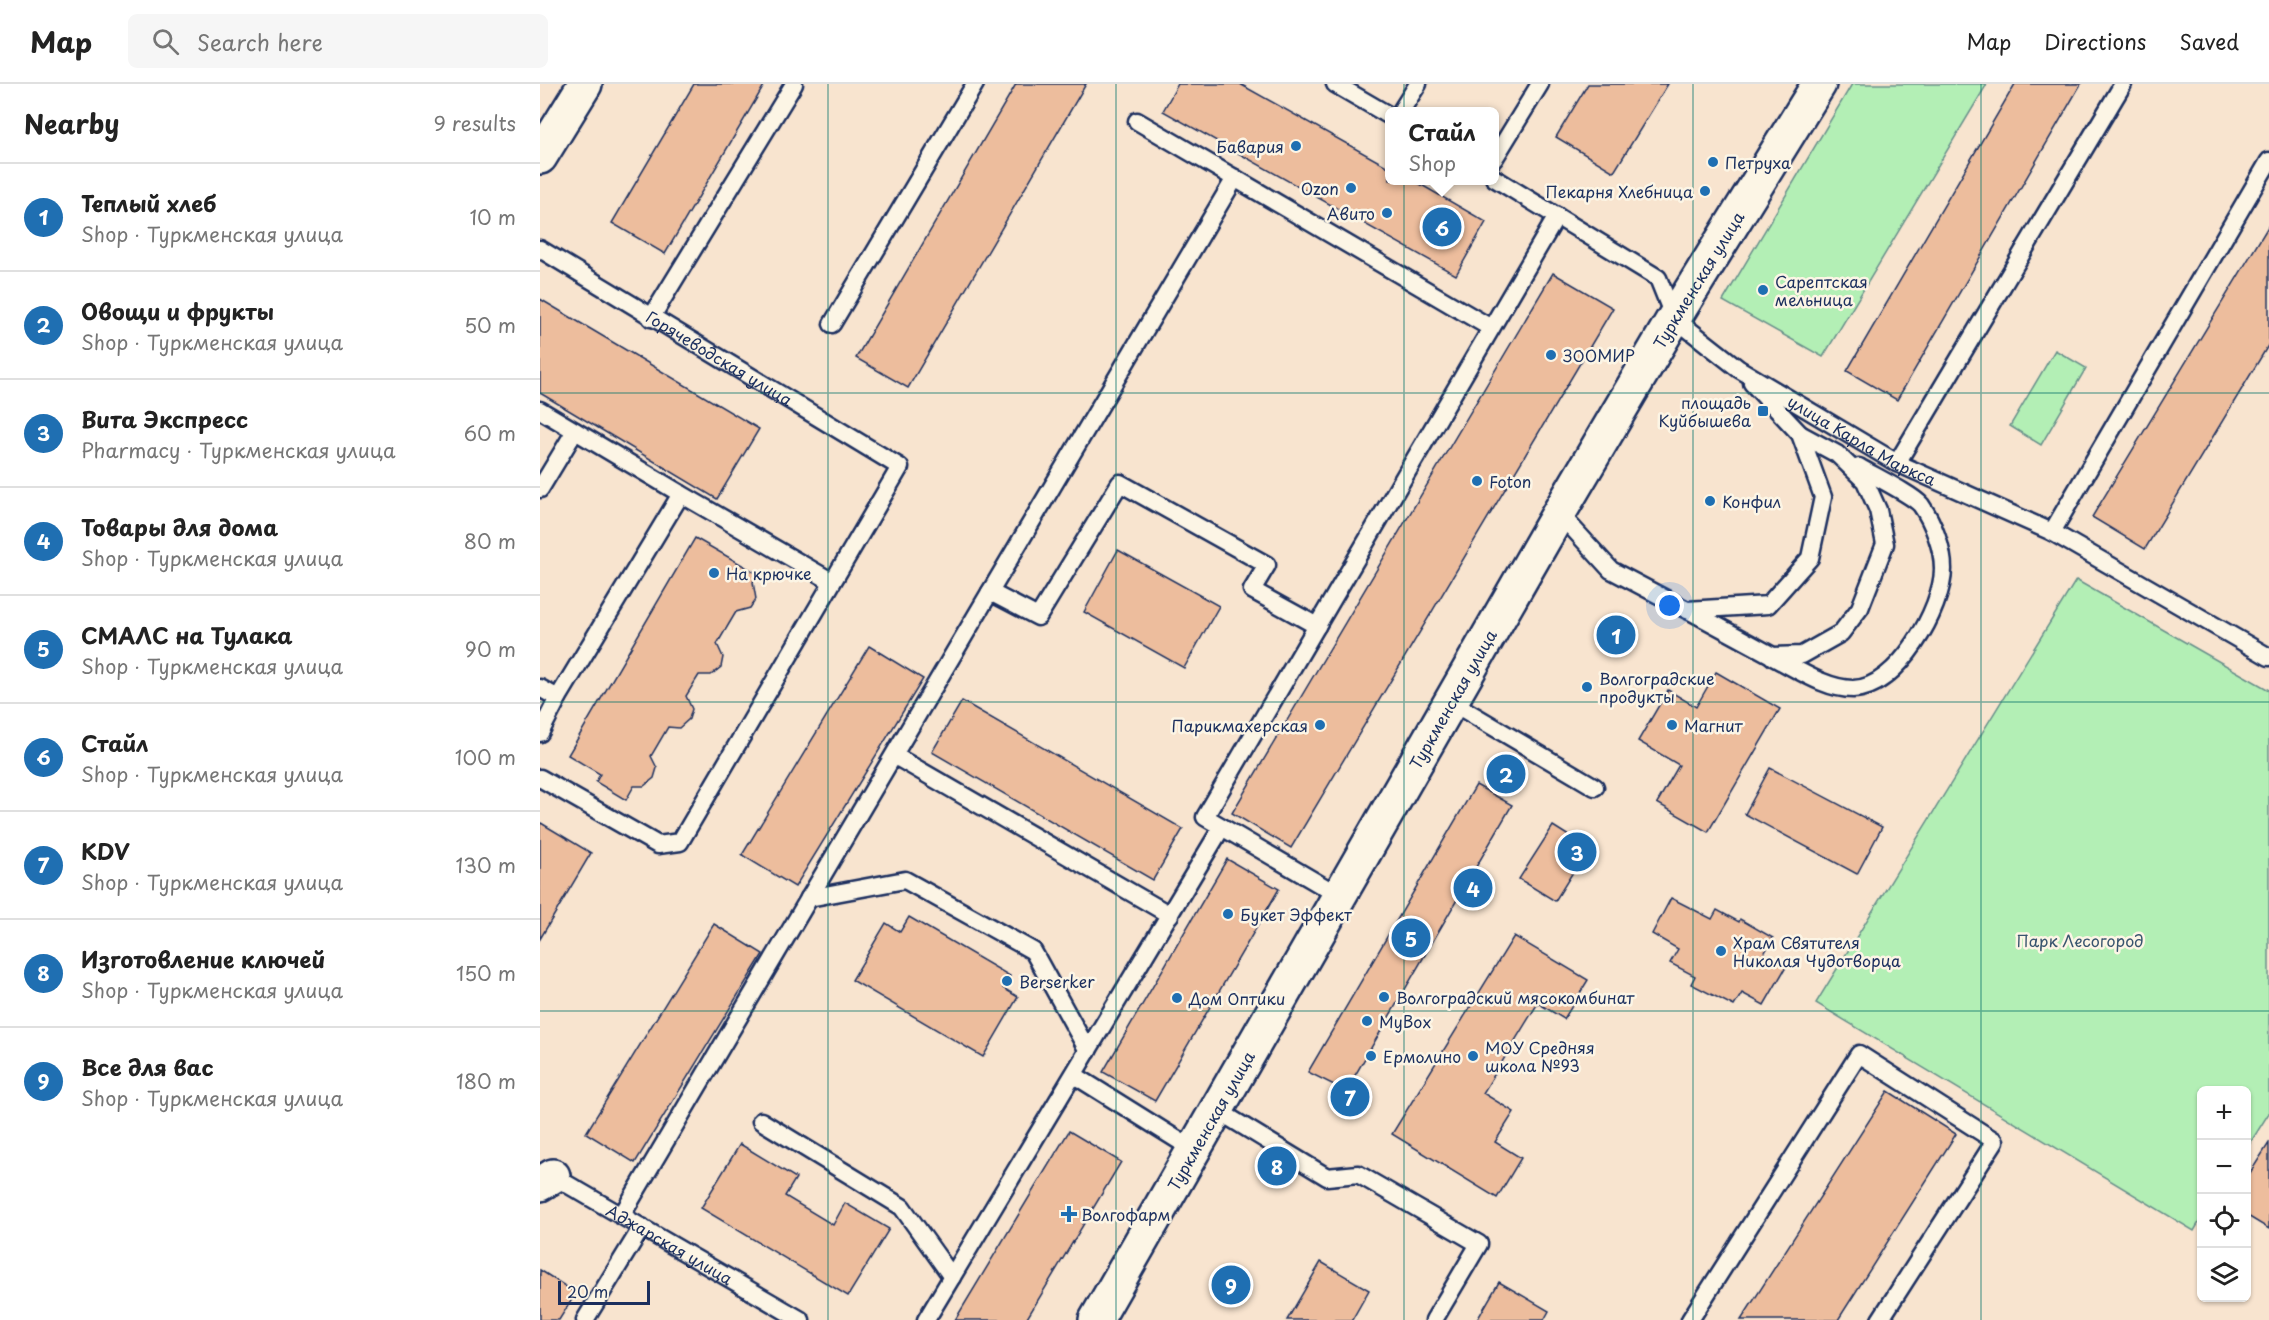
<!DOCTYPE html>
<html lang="en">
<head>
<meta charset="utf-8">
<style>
	body { margin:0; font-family:"Playpen Sans",sans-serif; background:#f6f6f6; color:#222 }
	.controls { position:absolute; right:18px; bottom:18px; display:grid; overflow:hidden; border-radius:9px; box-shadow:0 2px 4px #0004 }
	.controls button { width:54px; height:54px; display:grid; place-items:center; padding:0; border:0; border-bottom:2px solid #e0e0e0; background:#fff; color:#222; font:30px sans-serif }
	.scale { position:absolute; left:18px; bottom:15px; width:92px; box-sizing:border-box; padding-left:6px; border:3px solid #1b2f5e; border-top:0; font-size:16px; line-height:21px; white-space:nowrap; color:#1b2f5e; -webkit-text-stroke:4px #fcf5e5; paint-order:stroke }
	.you { position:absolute; left:1130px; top:522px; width:21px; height:21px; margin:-15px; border:4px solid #fff; border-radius:50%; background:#1a73e8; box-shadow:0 0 0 9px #1a73e833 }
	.badge { display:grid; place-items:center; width:39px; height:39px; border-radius:50%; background:#1f6fb2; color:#fff; font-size:20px; font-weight:700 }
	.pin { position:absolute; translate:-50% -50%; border:3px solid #fff; box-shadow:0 2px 6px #0006 }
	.popup { position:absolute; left:845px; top:23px; width:114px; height:78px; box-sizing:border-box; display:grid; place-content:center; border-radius:9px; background:#fff; filter:drop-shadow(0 2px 4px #0005); font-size:20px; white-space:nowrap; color:#767676 }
	.popup b { font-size:22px; color:#222 }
	.popup::after { content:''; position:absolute; left:50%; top:100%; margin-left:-12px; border:12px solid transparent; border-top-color:#fff }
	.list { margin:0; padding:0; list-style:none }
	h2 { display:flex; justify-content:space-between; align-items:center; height:78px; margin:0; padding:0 24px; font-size:26px }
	h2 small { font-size:20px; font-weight:400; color:#767676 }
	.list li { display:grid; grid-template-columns:39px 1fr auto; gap:18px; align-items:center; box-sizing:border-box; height:108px; padding:0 24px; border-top:2px solid #e0e0e0 }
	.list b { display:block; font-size:22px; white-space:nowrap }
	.list p { margin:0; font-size:20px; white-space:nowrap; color:#767676 }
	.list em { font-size:20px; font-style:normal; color:#767676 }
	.icon { flex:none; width:33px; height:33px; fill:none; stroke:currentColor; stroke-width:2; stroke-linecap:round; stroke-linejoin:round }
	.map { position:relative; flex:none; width:1729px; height:1236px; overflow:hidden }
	header { display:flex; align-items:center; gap:36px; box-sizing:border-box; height:84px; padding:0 30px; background:#fff; border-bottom:2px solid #e0e0e0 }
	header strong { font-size:28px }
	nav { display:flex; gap:33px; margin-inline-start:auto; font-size:21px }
	.search { width:420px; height:54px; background:#f6f6f6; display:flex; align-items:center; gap:15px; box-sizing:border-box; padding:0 21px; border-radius:9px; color:#767676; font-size:22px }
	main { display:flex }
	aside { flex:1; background:#fff }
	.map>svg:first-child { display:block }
	.green { fill:#b3efb5; stroke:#678f8a; stroke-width:1.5 }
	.building { fill:#edbd9d; stroke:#1b2f5e; stroke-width:1.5 }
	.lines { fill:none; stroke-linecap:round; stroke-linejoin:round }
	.service-casing { stroke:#1b2f5e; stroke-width:21 }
	.minor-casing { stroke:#1b2f5e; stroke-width:38 }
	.tertiary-casing { stroke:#1b2f5e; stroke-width:38 }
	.service { stroke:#fcf5e5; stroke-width:16 }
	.minor { stroke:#fcf5e5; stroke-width:33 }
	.tertiary { stroke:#fcf5e5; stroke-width:33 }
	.grid { fill:none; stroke:#0f766e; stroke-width:1.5; stroke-opacity:0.55 }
	.poi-dot { fill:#1f6fb2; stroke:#fcf5e5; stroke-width:2 }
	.labels { text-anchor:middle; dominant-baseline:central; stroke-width:5; stroke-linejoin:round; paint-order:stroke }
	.poi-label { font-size:16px; fill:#1b2f5e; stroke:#fcf5e5; text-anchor:start }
	.street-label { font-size:16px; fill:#1b2f5e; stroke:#fcf5e5 }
	.park-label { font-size:16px; fill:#39556f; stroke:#fcf5e5 }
</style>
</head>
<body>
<header>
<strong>Map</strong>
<div class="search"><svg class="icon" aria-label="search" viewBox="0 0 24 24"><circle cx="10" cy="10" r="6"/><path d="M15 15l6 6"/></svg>Search here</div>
<nav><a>Map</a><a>Directions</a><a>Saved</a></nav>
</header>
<main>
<aside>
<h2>Nearby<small>9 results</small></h2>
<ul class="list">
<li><span class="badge">1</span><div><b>Теплый хлеб</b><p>Shop · Туркменская улица</p></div><em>10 m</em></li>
<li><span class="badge">2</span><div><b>Овощи и фрукты</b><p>Shop · Туркменская улица</p></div><em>50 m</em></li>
<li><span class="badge">3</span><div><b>Вита Экспресс</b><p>Pharmacy · Туркменская улица</p></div><em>60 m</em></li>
<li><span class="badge">4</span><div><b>Товары для дома</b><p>Shop · Туркменская улица</p></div><em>80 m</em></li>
<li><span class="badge">5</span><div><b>СМАЛС на Тулака</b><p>Shop · Туркменская улица</p></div><em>90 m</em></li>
<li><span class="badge">6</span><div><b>Стайл</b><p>Shop · Туркменская улица</p></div><em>100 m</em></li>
<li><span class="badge">7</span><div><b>KDV</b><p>Shop · Туркменская улица</p></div><em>130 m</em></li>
<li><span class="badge">8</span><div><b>Изготовление ключей</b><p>Shop · Туркменская улица</p></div><em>150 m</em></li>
<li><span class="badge">9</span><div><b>Все для вас</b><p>Shop · Туркменская улица</p></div><em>180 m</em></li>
</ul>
</aside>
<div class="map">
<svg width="1729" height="1236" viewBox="0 0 1729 1236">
	<rect width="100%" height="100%" fill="#f8e4cf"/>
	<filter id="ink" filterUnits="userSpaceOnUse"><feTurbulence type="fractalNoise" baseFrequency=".0167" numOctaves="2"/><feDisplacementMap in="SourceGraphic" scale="12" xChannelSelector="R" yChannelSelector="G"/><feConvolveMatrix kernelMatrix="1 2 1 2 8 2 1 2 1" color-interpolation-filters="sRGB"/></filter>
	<g filter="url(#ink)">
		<g class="green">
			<path d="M1312,0H1447L1283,273L1183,217Z"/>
			<path d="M1515,266L1546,284L1501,361L1470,342Z"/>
			<path d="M1536,496L1729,606V1029L1707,1064L1706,1006H1662L1661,1135L1654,1147L1276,919Z"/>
		</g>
		<g class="building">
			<path d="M154,0H225L125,170L72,139Z"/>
			<path d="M476,0H546L368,304L316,274Z"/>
			<path d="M638,0H700L850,84V96H873L946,138L916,191L623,27Z"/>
			<path d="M1048,0H1128L1074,88L1016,53Z"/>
			<path d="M1475,0H1541L1357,316L1307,287Z"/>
			<path d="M1729,141V260L1605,465L1552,433Z"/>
			<path d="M1013,189L1073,224L751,764L692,729Z"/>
			<path d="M0,215L219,345L177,415L0,309Z"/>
			<path d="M155,454L218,490L213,498L216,515L210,524L196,528L177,560L183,573L181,583L171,591H159L146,612L152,625L149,635L139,644L128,643L111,672L117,684L114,694L104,702H94L86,716L56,698L60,690L28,671Z"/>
			<path d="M578,466L679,522L644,584L544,528Z"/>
			<path d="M329,562L383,595L255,803L202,771Z"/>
			<path d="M1176,588L1240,625L1168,748L1117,719L1139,681L1098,657L1128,606L1156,623Z"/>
			<path d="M422,617L643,745L613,796L392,668Z"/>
			<path d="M1230,684L1342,743L1317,790L1205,730Z"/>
			<path d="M936,701L972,721L806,1007L768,988Z"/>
			<path d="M1,739L51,769L0,855V741Z"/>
			<path d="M1013,742L1048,764L1015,817L979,795Z"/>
			<path d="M687,775L739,805L615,1017L563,988Z"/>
			<path d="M1131,814L1172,835L1177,826L1199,838L1200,835L1233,854L1224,870L1246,883L1224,921L1202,909L1194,922L1151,900L1155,892L1130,879L1138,865L1112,850Z"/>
			<path d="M369,833L470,892L463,904L478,913L443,973L312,896L346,839L360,848Z"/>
			<path d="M174,840L223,870L95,1079L46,1049Z"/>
			<path d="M974,852L1048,896L1024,935L998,919L943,1009L974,1028L955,1058L981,1074L957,1114L852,1050Z"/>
			<path d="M1348,1007L1416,1050L1298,1236H1201Z"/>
			<path d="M529,1047L581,1078L486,1236H415Z"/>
			<path d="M1729,1059V1145L1706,1131V1095Z"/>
			<path d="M200,1060L256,1094L245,1112L293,1141L305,1119L349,1145L308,1212L161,1124Z"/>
			<path d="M781,1178L829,1206L812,1236H747Z"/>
			<path d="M0,1186L36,1209L19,1236H0Z"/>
			<path d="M959,1198L1009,1227L1004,1236H937Z"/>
		</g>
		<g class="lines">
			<g class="service-casing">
				<g id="service">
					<path d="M795,0L850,32"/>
					<path d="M861,27L878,0"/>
					<path d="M597,37L951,244"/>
					<path d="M954,75L1000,0"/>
					<path id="s1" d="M954,94L1118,194L1134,234L1199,285L1357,379L1512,448L1729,573"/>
					<path id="s2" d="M0,165L360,383L140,758L118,761L0,694"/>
					<path d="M111,234L254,0"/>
					<path d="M292,240L435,0"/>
					<path d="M0,326L141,410L18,614"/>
					<path d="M1357,379L1583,0"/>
					<path d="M0,405L35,347"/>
					<path d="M141,410L291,497"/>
					<path d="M1019,429L1071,486L1147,526L1228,521L1270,474L1283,413L1260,350L1212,299"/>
					<path d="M1512,448L1729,77"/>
					<path d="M450,508L695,94"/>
					<path d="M1148,526L1233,572L1262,571L1301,549L1320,524L1345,460L1338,426L1325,397L1297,370L1260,350"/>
					<path d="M1233,573C1257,585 1286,605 1313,605C1357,605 1403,524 1403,485C1403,465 1393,438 1381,421C1373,411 1332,391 1319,383"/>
					<path d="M0,604L18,614L0,649"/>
					<path d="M913,619L1055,703"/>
					<path d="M355,672L630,831"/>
					<path d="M798,811L665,733L1017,132"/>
					<path d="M269,814L365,796L493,867L548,967"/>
					<path d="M534,991L654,1066"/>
					<path d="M677,1026L787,1093L818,1090L939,1160L894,1236"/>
					<path d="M221,1037L362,1123L412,1193"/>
					<path id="s3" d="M8,1089L261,1236"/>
					<path d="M82,1131L450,508L498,533L580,399L727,481L712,506L777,542"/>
					<path d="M45,1236L102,1143"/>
					<path d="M386,1236L682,743"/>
					<path d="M1150,1236L1319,970L1455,1057L1340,1236"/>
				</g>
			</g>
			<g class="minor-casing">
				<path id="minor" d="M0,1100L13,1092"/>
			</g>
			<g class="tertiary-casing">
				<g id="tertiary">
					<path d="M0,73L45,0"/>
					<path id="s4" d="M556,1236L1019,429L1134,234L1279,0"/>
				</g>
			</g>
			<use href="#service" class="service"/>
			<use href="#minor" class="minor"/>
			<use href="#tertiary" class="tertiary"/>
		</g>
	</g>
	<path class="grid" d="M288,0V1236M576,0V1236M864,0V1236M1153,0V1236M1441,0V1236M0,309H1729M0,618H1729M0,927H1729"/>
	<g class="poi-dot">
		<circle cx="756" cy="62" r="6"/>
		<circle cx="1173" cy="78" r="6"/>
		<circle cx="811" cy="104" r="6"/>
		<circle cx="1165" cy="107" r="6"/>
		<circle cx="847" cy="129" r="6"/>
		<circle cx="1223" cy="206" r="6"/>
		<circle cx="1011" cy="271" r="6"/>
		<rect x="1217" y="321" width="12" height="12" rx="3"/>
		<circle cx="937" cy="397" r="6"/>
		<circle cx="1170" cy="417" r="6"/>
		<circle cx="174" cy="489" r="6"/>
		<circle cx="1047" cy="603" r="6"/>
		<circle cx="780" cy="641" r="6"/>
		<circle cx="1132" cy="641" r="6"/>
		<circle cx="688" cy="830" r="6"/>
		<circle cx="1181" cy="867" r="6"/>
		<circle cx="467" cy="897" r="6"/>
		<circle cx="844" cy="913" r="6"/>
		<circle cx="637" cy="914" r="6"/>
		<circle cx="827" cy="937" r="6"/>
		<circle cx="831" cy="972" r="6"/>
		<circle cx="933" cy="972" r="6"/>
		<path d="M526 1121h6v6h6v6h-6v6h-6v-6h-6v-6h6z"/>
	</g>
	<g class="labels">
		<g class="poi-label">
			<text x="744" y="62" text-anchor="end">Бавария</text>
			<text x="1185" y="78">Петруха</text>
			<text x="799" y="104" text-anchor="end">Ozon</text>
			<text x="1153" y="107" text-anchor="end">Пекарня Хлебница</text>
			<text x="835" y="129" text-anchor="end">Авито</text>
			<text x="1235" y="197">Сарептская<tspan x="1235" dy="18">мельница</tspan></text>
			<text x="1023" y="271">ЗООМИР</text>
			<text x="1211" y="318" text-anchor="end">площадь<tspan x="1211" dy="18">Куйбышева</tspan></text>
			<text x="949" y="397">Foton</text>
			<text x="1182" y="417">Конфил</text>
			<text x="186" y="489">На крючке</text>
			<text x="1059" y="594">Волгоградские<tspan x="1059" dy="18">продукты</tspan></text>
			<text x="768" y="641" text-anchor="end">Парикмахерская</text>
			<text x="1144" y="641">Магнит</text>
			<text x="700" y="830">Букет Эффект</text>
			<text x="1193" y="858">Храм Святителя<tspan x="1193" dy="18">Николая Чудотворца</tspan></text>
			<text x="479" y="897">Berserker</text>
			<text x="856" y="913">Волгоградский мясокомбинат</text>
			<text x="649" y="914">Дом Оптики</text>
			<text x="839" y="937">MyBox</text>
			<text x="945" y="963">МОУ Средняя<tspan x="945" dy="18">школа №93</tspan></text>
			<text x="843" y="972">Ермолино</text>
			<text x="541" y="1130">Волгофарм</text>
		</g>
		<g class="street-label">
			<text stroke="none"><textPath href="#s4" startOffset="1202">Туркменская улица</textPath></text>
			<text stroke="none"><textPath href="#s2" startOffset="210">Горячеводская улица</textPath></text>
			<text stroke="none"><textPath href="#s1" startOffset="460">улица Карла Маркса</textPath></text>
			<text stroke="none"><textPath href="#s4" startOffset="716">Туркменская улица</textPath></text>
			<text stroke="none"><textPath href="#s4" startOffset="230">Туркменская улица</textPath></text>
			<text stroke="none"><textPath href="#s3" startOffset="141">Аджарская улица</textPath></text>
		</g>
		<g class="park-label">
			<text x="1540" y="856">Парк Лесогород</text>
		</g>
	</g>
</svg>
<div class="controls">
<button>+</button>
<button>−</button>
<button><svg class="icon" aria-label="locate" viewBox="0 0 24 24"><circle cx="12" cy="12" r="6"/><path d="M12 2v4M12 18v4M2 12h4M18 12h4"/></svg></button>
<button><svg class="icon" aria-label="layers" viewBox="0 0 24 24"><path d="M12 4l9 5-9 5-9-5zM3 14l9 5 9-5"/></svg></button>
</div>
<div class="scale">20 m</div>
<div class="you"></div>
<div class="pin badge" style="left:1076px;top:551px">1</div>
<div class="pin badge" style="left:966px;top:690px">2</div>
<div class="pin badge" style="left:1037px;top:768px">3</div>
<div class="pin badge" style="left:933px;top:804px">4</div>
<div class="pin badge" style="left:871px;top:854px">5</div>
<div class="pin badge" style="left:902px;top:143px">6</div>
<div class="popup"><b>Стайл</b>Shop</div>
<div class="pin badge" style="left:810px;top:1013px">7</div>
<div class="pin badge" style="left:737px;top:1082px">8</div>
<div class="pin badge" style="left:691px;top:1201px">9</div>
</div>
</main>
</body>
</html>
